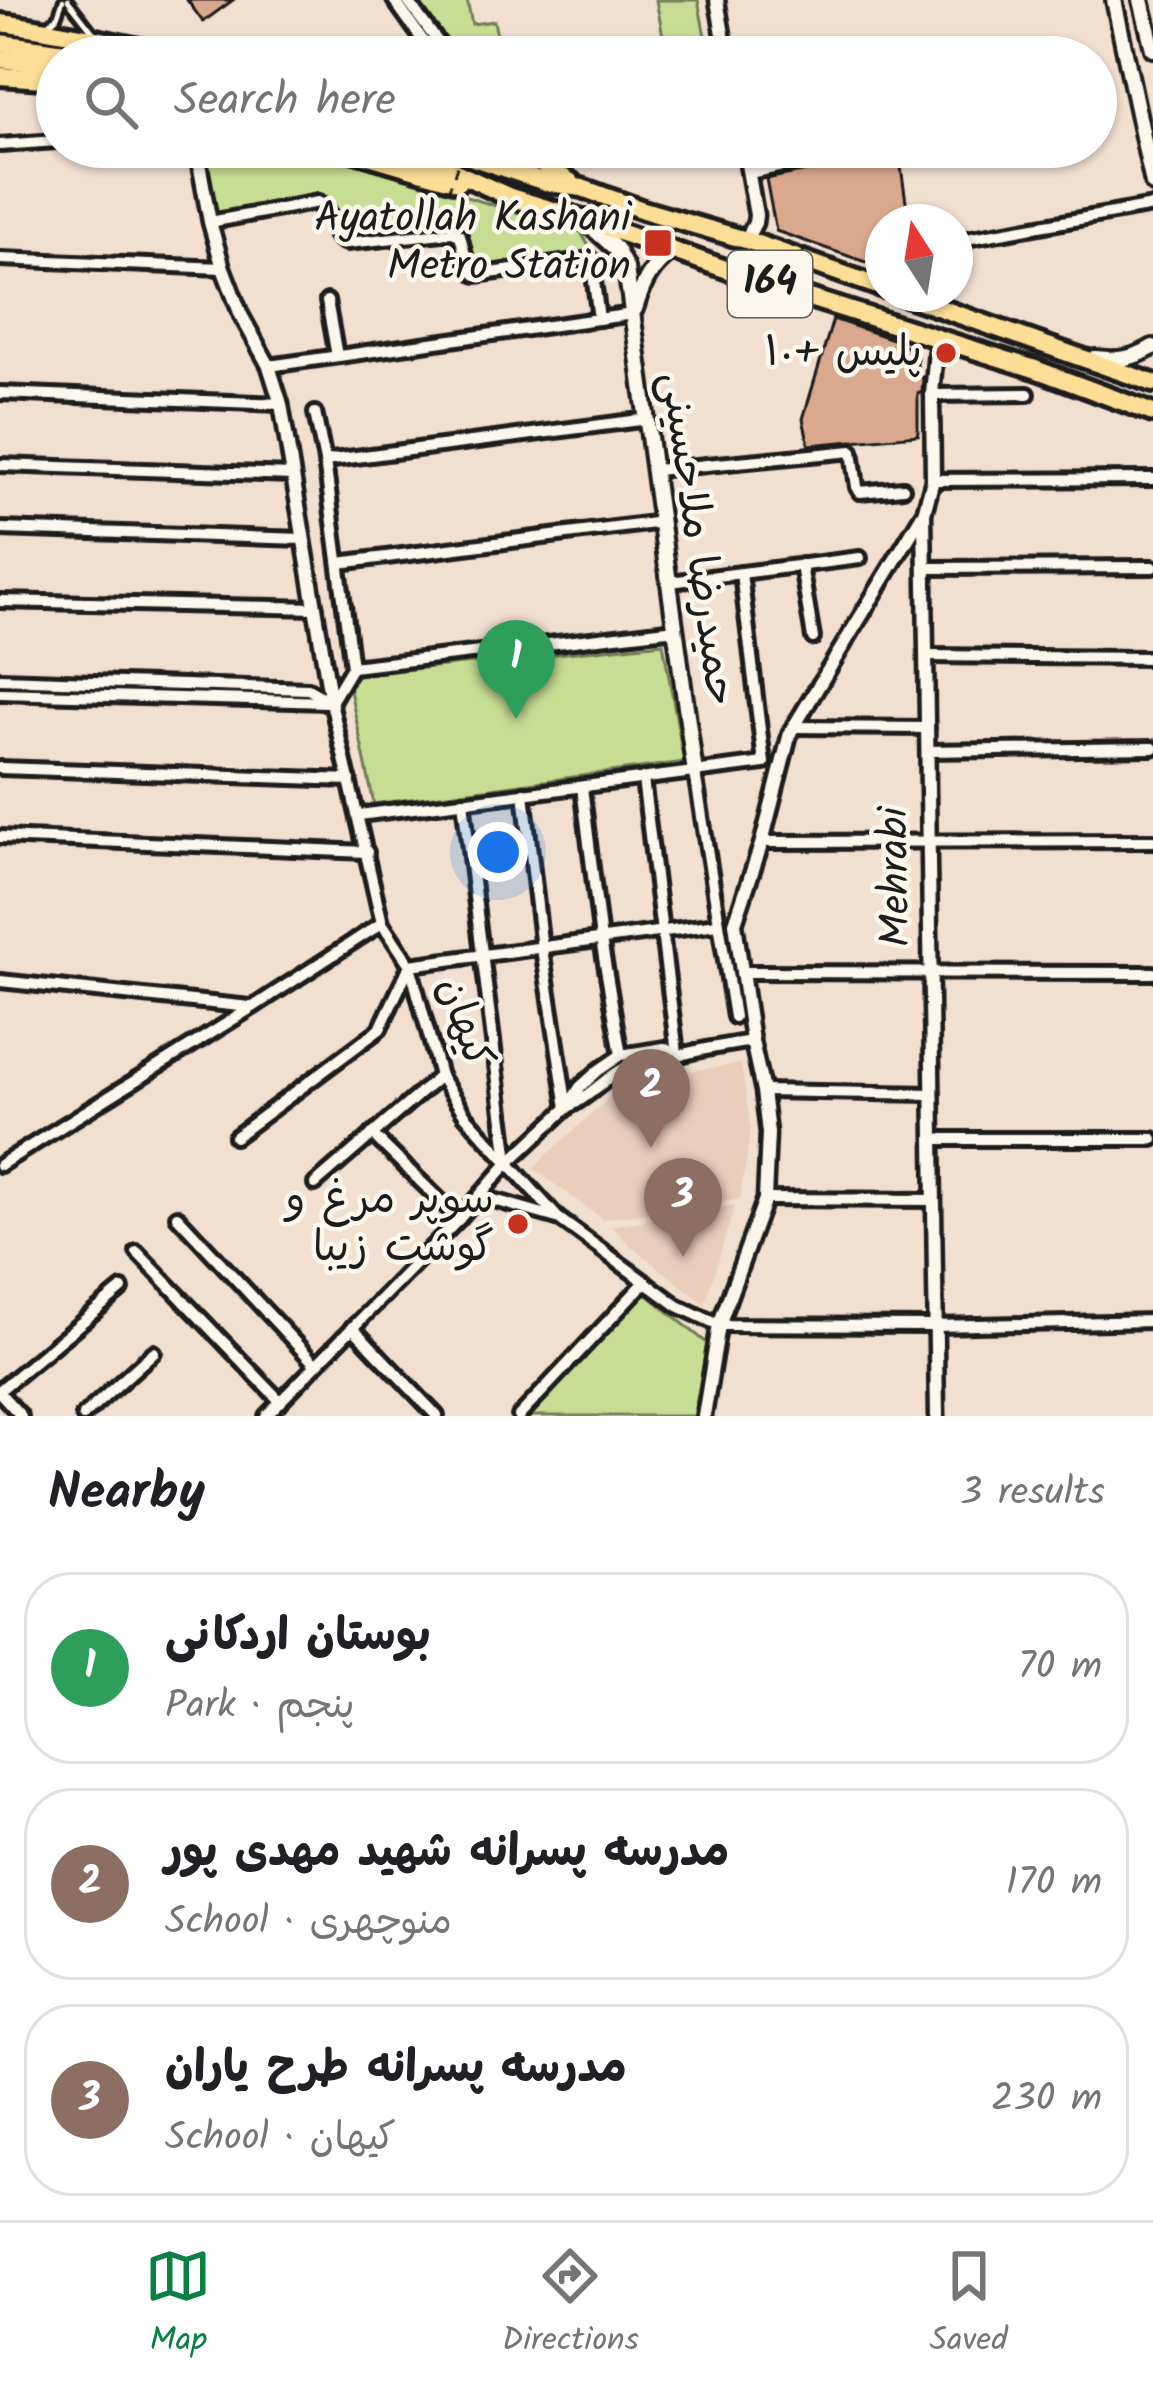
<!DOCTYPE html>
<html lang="en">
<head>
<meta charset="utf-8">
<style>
	body { margin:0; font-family:Kalam,"Playpen Sans Arabic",sans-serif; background:#f6f6f6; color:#202124 }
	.compass { position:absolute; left:865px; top:204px; width:108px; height:108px; border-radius:50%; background:#fff; box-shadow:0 3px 9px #0004; rotate:348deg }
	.you { position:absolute; left:498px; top:852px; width:42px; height:42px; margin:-30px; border:9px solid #fff; border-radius:50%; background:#1a73e8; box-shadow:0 0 0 18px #1a73e833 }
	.badge { display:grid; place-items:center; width:78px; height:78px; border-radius:50%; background:#0b8043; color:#fff; font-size:39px; font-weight:700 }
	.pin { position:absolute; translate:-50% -99px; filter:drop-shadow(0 3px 6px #0008) }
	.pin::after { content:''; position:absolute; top:63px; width:42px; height:36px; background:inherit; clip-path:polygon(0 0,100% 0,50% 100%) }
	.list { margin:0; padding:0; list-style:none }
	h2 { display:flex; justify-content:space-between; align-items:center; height:156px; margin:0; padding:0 48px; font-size:51px }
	h2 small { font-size:39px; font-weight:400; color:#757577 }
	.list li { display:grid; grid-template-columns:78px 1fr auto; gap:36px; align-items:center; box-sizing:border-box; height:192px; margin:0 24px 24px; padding:0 24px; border:3px solid #e0e0e0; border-radius:48px }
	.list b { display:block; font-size:45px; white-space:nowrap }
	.list p { margin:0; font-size:39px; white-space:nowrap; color:#757577 }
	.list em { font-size:39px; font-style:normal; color:#757577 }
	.icon { flex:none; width:66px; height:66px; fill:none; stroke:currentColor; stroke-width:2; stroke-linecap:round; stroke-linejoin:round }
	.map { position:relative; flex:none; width:1153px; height:1416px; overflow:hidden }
	.search { position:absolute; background:#fff; box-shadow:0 3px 9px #0004; left:36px; right:36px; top:36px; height:132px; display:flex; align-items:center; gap:30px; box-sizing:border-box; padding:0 42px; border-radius:66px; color:#757577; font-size:45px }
	.sheet { height:804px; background:#fff }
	nav { display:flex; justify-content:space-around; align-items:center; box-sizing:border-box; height:168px; border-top:3px solid #e0e0e0; background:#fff; font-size:33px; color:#757577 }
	nav a { display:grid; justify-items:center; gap:6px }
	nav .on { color:#0b8043 }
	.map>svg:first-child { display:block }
	.built { fill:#eacebc }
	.green { fill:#c7dd93; stroke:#727c58; stroke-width:3 }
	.building { fill:#daa88e; stroke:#1c1c1c; stroke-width:3 }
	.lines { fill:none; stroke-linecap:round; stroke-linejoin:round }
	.service-casing { stroke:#1c1c1c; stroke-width:14 }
	.minor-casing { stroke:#1c1c1c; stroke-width:20 }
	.tertiary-casing { stroke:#1c1c1c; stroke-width:21 }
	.secondary-casing { stroke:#1c1c1c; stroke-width:22 }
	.primary-casing { stroke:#1c1c1c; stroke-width:26 }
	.service { stroke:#fbf7ec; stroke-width:4.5 }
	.minor { stroke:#fbf7ec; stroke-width:10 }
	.tertiary { stroke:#fbf7ec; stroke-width:12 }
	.secondary { stroke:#fbf7ec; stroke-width:14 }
	.primary { stroke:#fdde96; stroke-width:16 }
	.path-bridge { stroke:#1c1c1c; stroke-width:3; stroke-dasharray:9 9; stroke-linecap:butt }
	.poi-dot { fill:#c8321e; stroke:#fbf7ec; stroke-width:4.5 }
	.labels { text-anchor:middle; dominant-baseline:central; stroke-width:9; stroke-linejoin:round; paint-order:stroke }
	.shield { fill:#fbf7ec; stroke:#5f5e5a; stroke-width:3 }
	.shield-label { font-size:39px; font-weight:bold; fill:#1c1c1c }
	.poi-label { font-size:42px; fill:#1c1c1c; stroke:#fbf7ec; text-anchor:end }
	.street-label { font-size:42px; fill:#1c1c1c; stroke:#fbf7ec }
</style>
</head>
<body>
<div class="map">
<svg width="1153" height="1416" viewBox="0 0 1153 1416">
	<rect width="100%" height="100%" fill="#f1dfd0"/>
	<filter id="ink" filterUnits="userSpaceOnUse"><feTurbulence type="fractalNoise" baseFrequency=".00833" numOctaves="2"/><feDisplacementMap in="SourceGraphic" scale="24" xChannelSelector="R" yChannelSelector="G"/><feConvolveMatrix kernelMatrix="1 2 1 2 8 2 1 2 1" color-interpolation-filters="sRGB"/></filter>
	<g filter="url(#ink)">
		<g class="built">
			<path d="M741,1064L751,1129L740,1199L602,1219L533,1168L629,1079Z"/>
			<path d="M735,1205L705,1304L631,1246L611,1226Z"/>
		</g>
		<g class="green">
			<path d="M418,0H467L472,24L494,21L501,57H458Z"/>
			<path d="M656,0H698L709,57H667Z"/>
			<path d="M200,147H304L581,232L593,254L476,269L466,226L340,236L327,197L213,216Z"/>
			<path d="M663,643L684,762L374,804L347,676Z"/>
			<path d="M644,1292L707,1343L694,1416H525Z"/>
		</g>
		<g class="building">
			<path d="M187,0H233L203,22Z"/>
			<path d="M899,153L909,222H883V268L776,231L766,179Z"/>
			<path d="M833,319L901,342L917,356V376L923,377L922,393H918V435L809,445L803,419Z"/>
		</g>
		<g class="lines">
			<g class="service-casing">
				<g id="service">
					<path d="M68,0L93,32"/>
					<path d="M48,25L57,17L63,0"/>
				</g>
			</g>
			<g class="minor-casing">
				<g id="minor">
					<path d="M394,0L431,52V57"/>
					<path d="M407,0L449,57"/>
					<path d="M0,145L57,141"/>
					<path d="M749,173L875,147"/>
					<path d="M210,222L318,202C339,211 324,237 347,243L452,232L460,235L468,267L476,275L591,259L599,319"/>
					<path d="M955,241L1153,206"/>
					<path d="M0,259L223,268"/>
					<path d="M327,301L337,356"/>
					<path d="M269,366L633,314"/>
					<path d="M0,393L281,404"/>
					<path d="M932,395L1028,394"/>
					<path d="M315,413L325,461L352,667L331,702L382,923L410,965L440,1076L465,1115L558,1218L678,1306L719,1325L935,1326L1153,1321"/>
					<path d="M325,461L648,419"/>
					<path d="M0,465L293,475"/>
					<path d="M655,470L852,451L857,487L860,492L903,488"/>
					<path d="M933,480L1153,479"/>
					<path d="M0,529L304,539"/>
					<path d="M339,563L662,522"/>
					<path d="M801,565L813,638"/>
					<path d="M925,568L1153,567"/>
					<path d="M670,582L860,558"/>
					<path d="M0,601L316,608"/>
					<path d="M926,656L1153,658"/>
					<path d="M352,667L676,629"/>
					<path d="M0,679L308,689L331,702"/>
					<path d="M0,693L328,702"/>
					<path d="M794,727L928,728"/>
					<path d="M927,751L1153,748"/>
					<path d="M0,768L350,780"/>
					<path d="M695,773L734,1017"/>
					<path d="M643,779L677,1053"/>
					<path d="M582,787L601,940L621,1055"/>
					<path d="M524,793L542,949L567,1108"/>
					<path d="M463,801L508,1161"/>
					<path d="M359,815L764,763L741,573"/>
					<path d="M0,837L367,852"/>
					<path d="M762,842L1153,841"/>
					<path d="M410,965L717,924"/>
					<path d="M741,972L1153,973"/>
					<path d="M0,981L250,1007"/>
					<path d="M763,1091L932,1094"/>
					<path d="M570,1106C591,1096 606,1076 627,1067C639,1062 653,1064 665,1060C693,1050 722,1046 752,1041"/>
					<path d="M372,1134L459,1219"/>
					<path d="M235,1137L380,1029L410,965"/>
					<path d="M933,1139H1153"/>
					<path d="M0,1165L253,1007L382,923"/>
					<path d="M315,1184L440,1076"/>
					<path d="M480,1196L557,1218"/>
					<path d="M765,1199L934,1200"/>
					<path d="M177,1216L315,1364"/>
					<path d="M137,1252L281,1402"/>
					<path d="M352,1327L437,1416"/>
					<path d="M0,1390L122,1289"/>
					<path d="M0,1393L21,1416"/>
					<path d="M83,1416L154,1352"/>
					<path d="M266,1416L459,1219L508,1163L567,1108L580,1087L599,1070L621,1055L664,1048L677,1053"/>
					<path d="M519,1416L645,1282"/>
				</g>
			</g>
			<g class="tertiary-casing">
				<g id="tertiary">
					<path d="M717,0L727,57"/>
					<path d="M196,147L210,222L223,268L241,315L269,366L281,404L331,702"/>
					<path d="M744,147L756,215L755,223L746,240"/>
					<path d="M704,1416L719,1325L765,1199L768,1133L763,1091L752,1041L735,923L762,842L790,733L923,514"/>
					<path d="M937,1416L924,513L933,480L932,395L937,339"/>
				</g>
			</g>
			<g class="secondary-casing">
				<g id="secondary">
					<path d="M1114,0L1153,184"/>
					<path d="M1141,0L1153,49"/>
					<path d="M586,222L616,249L626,268L695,773"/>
					<path d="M635,309C643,283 650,268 673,251"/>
					<path d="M1095,358C1118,361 1133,359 1153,347"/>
				</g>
			</g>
			<g class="primary-casing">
				<g id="primary">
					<path d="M0,23C63,30 124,46 187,57"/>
					<path d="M0,43L102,57"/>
					<path d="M0,59L57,66"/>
					<path d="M0,76L57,80"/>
					<path d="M338,147L458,182"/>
					<path d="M390,147L438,164L510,197L582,219L800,295L1035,369L1153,413"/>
					<path d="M440,147L545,182L582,188L643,210L746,240L883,288"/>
					<path d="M500,147L526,154L571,182"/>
					<path d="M900,294L1153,383"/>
				</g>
			</g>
			<use href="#service" class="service"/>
			<use href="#minor" class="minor"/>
			<use href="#tertiary" class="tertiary"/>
			<use href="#secondary" class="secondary"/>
			<use href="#primary" class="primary"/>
			<g class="path-bridge">
				<path d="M448,192L464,147"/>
				<path d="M785,307L806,244"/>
			</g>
		</g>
	</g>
	<g class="poi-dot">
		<rect x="643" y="228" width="30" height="30" rx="6"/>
		<circle cx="946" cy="353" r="12"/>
		<circle cx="518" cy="1224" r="12"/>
	</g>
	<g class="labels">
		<rect class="shield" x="728" y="251" width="84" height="66" rx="9"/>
		<g class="shield-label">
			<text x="770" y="284">164</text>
		</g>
		<g class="poi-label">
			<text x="631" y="219">Ayatollah Kashani<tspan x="631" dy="48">Metro Station</tspan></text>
			<text x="922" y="353">پلیس +۱۰</text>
			<text x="494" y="1200">سوپر مرغ و<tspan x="494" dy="48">گوشت زیبا</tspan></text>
		</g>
		<g class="street-label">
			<text transform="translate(697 539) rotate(82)">حمیدرضا ملاحسینی</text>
			<text transform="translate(896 877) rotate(-91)">Mehrabi</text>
			<text transform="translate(464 1023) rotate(71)">کیهان</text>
		</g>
	</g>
</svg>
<svg class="compass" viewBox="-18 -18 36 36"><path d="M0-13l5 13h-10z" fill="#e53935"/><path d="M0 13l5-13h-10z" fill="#757577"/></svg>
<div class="you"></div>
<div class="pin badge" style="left:516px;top:719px;background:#2e9e5b">1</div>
<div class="pin badge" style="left:651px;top:1148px;background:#8d6e63">2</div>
<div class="pin badge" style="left:683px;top:1257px;background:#8d6e63">3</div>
<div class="search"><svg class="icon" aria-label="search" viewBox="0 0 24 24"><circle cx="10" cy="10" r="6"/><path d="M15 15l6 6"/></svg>Search here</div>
</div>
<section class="sheet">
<h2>Nearby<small>3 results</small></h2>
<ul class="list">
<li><span class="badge" style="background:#2e9e5b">1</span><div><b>بوستان اردکانی</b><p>Park · پنجم</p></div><em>70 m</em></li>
<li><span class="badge" style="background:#8d6e63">2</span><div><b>مدرسه پسرانه شهید مهدی پور</b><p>School · منوچهری</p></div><em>170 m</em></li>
<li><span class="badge" style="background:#8d6e63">3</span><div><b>مدرسه پسرانه طرح یاران</b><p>School · کیهان</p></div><em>230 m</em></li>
</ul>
</section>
<nav>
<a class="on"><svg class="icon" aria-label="map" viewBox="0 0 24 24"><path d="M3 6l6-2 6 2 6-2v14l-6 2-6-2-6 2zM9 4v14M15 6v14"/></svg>Map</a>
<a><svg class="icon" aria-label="directions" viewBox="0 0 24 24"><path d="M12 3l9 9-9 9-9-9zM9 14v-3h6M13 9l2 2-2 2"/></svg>Directions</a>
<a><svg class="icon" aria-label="saved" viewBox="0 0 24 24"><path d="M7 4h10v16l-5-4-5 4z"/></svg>Saved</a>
</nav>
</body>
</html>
